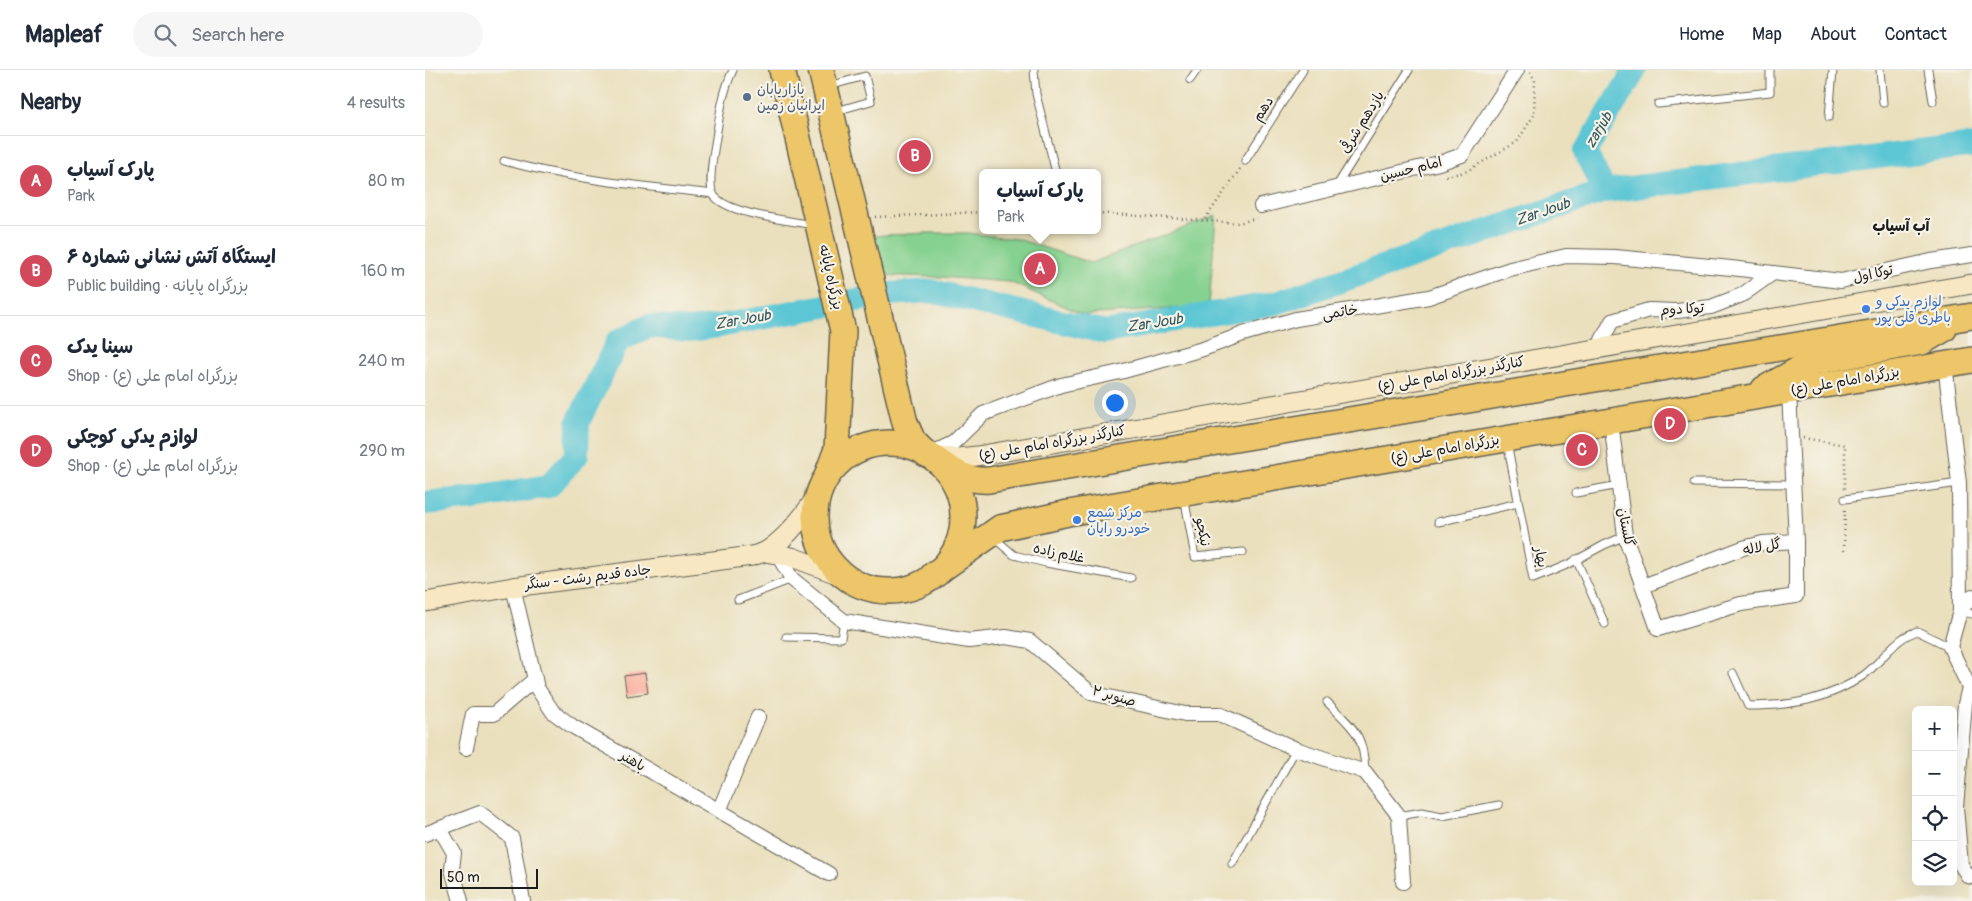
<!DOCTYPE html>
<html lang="en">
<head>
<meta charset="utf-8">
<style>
	body { margin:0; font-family:Pangolin,"Playpen Sans Arabic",sans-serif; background:#f6f6f7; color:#1f2937 }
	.controls { position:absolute; right:15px; bottom:15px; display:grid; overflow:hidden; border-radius:8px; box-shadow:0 5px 20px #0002 }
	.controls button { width:45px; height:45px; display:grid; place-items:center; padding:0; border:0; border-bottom:1px solid #e0e1e3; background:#fff; color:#1f2937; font:25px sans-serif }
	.scale { position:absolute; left:15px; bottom:12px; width:98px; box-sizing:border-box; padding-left:5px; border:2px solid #1c1c1c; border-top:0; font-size:14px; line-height:18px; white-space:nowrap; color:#1c1c1c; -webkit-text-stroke:4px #f7f3e8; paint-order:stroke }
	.you { position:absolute; left:689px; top:332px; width:18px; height:18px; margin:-12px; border:4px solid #fff; border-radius:50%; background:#1a73e8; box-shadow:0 0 0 8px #1a73e833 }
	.badge { display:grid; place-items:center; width:32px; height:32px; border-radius:50%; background:#d1495b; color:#fff; font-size:16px; font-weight:700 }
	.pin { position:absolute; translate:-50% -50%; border:2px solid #fff; box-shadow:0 1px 5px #0006 }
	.popup { position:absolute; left:554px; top:99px; width:122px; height:65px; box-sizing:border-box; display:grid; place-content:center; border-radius:8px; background:#fff; filter:drop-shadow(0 1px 4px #0005); font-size:16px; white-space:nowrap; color:#747a83 }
	.popup b { font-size:19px; color:#1f2937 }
	.popup::after { content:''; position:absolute; left:50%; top:100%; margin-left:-10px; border:10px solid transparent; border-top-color:#fff }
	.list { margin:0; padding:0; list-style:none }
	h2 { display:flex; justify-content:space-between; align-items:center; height:65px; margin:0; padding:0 20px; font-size:21px }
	h2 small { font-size:16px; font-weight:400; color:#747a83 }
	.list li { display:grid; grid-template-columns:32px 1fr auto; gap:15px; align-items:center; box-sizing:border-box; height:90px; padding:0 20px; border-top:1px solid #e0e1e3 }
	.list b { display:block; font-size:19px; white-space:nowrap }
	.list p { margin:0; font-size:16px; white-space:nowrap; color:#747a83 }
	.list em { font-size:16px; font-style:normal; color:#747a83 }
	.icon { flex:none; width:28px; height:28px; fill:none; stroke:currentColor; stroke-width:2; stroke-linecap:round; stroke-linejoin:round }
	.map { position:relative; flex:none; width:1547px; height:831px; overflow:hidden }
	header { display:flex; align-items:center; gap:30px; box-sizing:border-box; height:70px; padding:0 25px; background:#fff; border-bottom:1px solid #e0e1e3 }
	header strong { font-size:24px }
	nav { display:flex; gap:28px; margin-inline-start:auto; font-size:18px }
	.search { width:350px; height:45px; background:#f6f6f7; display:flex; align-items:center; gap:12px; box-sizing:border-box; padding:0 18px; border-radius:28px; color:#747a83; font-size:19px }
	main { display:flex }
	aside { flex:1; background:#fff }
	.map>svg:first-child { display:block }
	.green { fill:#85d18f; stroke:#507656 }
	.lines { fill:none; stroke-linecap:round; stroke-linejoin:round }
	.river { stroke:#5bc6d4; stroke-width:24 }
	.building { fill:#faa695 }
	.lane-casing { stroke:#646154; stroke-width:9 }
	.street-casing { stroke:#646154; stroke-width:16 }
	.secondary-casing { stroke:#646154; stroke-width:21 }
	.highway-casing { stroke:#646154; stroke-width:28 }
	.path { stroke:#646154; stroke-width:2.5; stroke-dasharray:1 4; stroke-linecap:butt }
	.lane { stroke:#fff; stroke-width:7 }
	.street { stroke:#fff; stroke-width:14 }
	.secondary { stroke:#f7e8c3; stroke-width:19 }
	.highway { stroke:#ecc669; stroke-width:25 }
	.service-dot { fill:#5c6f8a; stroke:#f7f3e8; stroke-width:2 }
	.shop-dot { fill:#3f7fe0; stroke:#f7f3e8; stroke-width:2 }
	.labels { text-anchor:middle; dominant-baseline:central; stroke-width:4.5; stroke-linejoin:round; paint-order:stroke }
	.service-label { font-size:14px; fill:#4e5e75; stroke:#f7f3e8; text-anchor:start }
	.street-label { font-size:14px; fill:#1c1c1c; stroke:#f7f3e8 }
	.shop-label { font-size:14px; fill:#366cbe; stroke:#f7f3e8; text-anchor:start }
	.water-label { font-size:15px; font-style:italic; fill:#32585c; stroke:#f7f3e8 }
	.neighbourhood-label { font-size:15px; font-weight:bold; fill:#1c1c1c; stroke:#f7f3e8 }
</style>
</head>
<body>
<header>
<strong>Mapleaf</strong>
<div class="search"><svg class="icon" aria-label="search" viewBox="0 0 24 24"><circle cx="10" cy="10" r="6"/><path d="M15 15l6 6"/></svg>Search here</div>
<nav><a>Home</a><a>Map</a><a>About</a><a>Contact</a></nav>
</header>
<main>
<aside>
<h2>Nearby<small>4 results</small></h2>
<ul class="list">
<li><span class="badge">A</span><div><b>پارک آسیاب</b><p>Park</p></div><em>80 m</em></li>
<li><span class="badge">B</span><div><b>ایستگاه آتش نشانی شماره ۶</b><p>Public building · بزرگراه پایانه</p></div><em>160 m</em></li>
<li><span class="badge">C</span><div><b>سینا یدک</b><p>Shop · بزرگراه امام علی (ع)</p></div><em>240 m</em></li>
<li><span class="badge">D</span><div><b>لوازم یدکی کوچکی</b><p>Shop · بزرگراه امام علی (ع)</p></div><em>290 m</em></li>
</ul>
</aside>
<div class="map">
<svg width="1547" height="831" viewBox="0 0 1547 831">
	<rect width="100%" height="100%" fill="#f7f3e8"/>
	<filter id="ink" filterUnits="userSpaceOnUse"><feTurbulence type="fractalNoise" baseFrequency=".02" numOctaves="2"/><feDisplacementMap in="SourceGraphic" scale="10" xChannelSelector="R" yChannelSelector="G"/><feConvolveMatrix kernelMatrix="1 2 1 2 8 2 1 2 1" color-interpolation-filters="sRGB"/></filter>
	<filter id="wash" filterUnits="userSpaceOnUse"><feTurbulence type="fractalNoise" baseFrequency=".0096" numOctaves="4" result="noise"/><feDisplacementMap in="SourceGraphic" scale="20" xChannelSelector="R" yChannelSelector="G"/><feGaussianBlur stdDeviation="1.12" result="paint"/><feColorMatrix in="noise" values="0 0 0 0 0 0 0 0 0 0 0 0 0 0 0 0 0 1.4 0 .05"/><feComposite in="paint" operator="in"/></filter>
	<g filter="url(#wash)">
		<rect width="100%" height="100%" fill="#eae0bd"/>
		<path class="green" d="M791,146L784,236L659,245L585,212L515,207L444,205L445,166L501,163H543L593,169L666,193Z"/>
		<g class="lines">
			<g class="river">
				<path d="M1180,121L1160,82L1210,0"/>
				<path d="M0,433L50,428L124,416L152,385L153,352L193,271L224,256L264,260L294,256L464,224L506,221L680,262L851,233L1180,121L1541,76L1547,77"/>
			</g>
		</g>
		<g id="blocks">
			<path class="building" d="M220,603L223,623L202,626L199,606Z"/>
		</g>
	</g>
	<g filter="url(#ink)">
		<use href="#blocks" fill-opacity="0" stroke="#646154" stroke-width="1"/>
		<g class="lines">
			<g class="lane-casing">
				<g id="lane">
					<path d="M308,0C297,23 294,49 290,74C288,86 283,113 288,124C299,144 367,151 389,155"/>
					<path d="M609,0L611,24L631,103"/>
					<path d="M1455,0L1458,33"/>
					<path d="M1503,0L1508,31"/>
					<path d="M765,10L772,0"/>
					<path d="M404,16L440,6L446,31L411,41"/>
					<path d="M1233,34L1345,22V0"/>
					<path d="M1404,47L1408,0"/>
					<path d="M79,91C147,110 218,116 288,124"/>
					<path d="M820,91L878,0"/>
					<path d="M911,117L984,0"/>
					<path d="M1082,372L1108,509L1144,494L1179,475L1200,466"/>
					<path d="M1269,413L1369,414"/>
					<path d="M1151,423L1194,415"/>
					<path d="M759,426L770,487L818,482"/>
					<path d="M1420,429L1534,413"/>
					<path d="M1013,452L1093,433"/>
					<path d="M569,468L589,485L621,493L706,508"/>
					<path d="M1151,489L1180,554"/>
					<path d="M313,530L367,509"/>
					<path d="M1535,541L1547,544"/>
					<path d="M361,567L416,568L419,551"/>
					<path d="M1308,603L1323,636C1365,636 1404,630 1439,605C1454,594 1464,577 1478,568C1482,565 1488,563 1492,561L1525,577"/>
					<path d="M902,632C928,658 939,663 940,702"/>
					<path d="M974,746L997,742L1017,746L1074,735"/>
					<path d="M807,794L871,679"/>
				</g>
			</g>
			<g class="street-casing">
				<g id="street">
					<path d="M836,136L1014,93L1037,85L1092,0"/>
					<path d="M1176,279L1177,270L1187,251L1224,240L1252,241L1286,237L1317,225L1348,203"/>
					<path d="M1520,294L1534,413L1535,541"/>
					<path d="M1186,351L1200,466L1233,559L1316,534L1371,526V471"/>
					<path d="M503,385L528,373L558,344L636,315L695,302L778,279L818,264L871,249L1004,227L1085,199L1141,186L1190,187L1306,198L1416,211L1506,191L1547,185"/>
					<path d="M352,484L367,509L419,551L544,571L581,567L605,571L666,623L760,644H794L871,679L940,702L974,746L978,812"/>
					<path d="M1218,516L1318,478L1338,473L1371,471L1364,321"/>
					<path d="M88,517L112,618L128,642L147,656L404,804"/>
					<path d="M1547,526L1535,541L1525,577L1544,617L1547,618"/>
					<path d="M1544,617L1540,634L1531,737L1536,795L1543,806L1547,807"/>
					<path d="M41,678L48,644H69L110,609"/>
					<path d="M294,741L333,647"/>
					<path d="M15,759L29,783L27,799L36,831"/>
					<path d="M0,764L55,743L87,768L98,831"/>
				</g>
			</g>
			<g class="secondary-casing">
				<g id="secondary">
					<path d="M506,386L533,388L552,386L1547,214"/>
					<path d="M397,418C382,442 364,467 340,482L367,487L423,508"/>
					<path d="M0,532L88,517L327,486L340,482"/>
				</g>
			</g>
			<g class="highway-casing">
				<g id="highway">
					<path d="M357,0L418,261L412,379L403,403"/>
					<path d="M396,0L480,353L488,371L501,384"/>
					<path d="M1339,319L1387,292L1497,272L1519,259"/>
					<circle cx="464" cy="447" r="74"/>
					<path d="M504,385C523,398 540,412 564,410L1547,246"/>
					<path d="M508,505L575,458L643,443L1547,290"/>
				</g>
			</g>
			<g class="path">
				<path d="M1021,106L1040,102L1092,72L1109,45L1110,10L1105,2"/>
				<path d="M672,143L814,153L832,148"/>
				<path d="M450,147L558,142"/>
				<path d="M780,149L815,99"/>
				<path d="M1378,368L1420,375V419"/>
				<path d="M1419,481L1420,437"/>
			</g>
			<use href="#lane" class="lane"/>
			<use href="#street" class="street"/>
			<use href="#secondary" class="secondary"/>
			<use href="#highway" class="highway"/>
		</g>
	</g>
	<circle class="service-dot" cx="322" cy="27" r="5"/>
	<g class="shop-dot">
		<circle cx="1441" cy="239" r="5"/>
		<circle cx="652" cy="450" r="5"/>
	</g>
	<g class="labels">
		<g class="service-label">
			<text x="332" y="19">بازاریابان<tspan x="332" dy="16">ایرانیان زمین</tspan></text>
		</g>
		<g class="street-label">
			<text transform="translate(838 39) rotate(-58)">دهم</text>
			<text transform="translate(937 52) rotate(-58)">یازدهم شرقی</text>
			<text transform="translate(986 99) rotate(-14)">امام حسین</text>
			<text transform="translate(1448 204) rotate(-13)">توکا اول</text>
			<text transform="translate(406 207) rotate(77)">بزرگراه پایانه</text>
			<text transform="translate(1257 239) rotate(-3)">توکا دوم</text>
			<text transform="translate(915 242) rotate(-9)">خاتمی</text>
			<text transform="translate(1026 304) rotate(-10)">کنارگذر بزرگراه امام علی (ع)</text>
			<text transform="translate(1420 311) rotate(-10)">بزرگراه امام علی (ع)</text>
			<text transform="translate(627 373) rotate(-10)">کنارگذر بزرگراه امام علی (ع)</text>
			<text transform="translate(1020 379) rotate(-10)">بزرگراه امام علی (ع)</text>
			<text transform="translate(1201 457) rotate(79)">گلستان</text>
			<text transform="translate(778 462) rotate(79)">نیکجو</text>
			<text transform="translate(1337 477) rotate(-10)">گل لاله</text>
			<text transform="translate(634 483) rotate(12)">غلام زاده</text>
			<text transform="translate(1116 487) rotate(79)">بهار</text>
			<text transform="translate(163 507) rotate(-7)">جاده قدیم رشت - سنگر</text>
			<text transform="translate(689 626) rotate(16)">صنوبر ۲</text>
			<text transform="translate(208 691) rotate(30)">باهنر</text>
		</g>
		<g class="shop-label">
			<text x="1451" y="231">لوازم یدکی و<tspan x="1451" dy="16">باطری قلی پور</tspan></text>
			<text x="662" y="442">مرکز شمع<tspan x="662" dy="16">خودرو رایان</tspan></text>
		</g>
		<g class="water-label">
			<text transform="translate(1174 60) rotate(-59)">zarjub</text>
			<text transform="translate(1118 142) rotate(-19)">Zar Joub</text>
			<text transform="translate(318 250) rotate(-10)">Zar Joub</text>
			<text transform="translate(730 253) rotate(-9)">Zar Joub</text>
		</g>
		<g class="neighbourhood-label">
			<text x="1476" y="156">آب آسیاب</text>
		</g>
	</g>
</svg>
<div class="controls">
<button>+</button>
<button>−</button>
<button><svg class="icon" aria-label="locate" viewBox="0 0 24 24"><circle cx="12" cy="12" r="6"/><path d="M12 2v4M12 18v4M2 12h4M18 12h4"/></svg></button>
<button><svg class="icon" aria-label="layers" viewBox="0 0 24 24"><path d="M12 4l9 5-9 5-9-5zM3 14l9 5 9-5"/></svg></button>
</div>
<div class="scale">50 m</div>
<div class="you"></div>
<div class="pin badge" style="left:615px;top:199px">A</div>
<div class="popup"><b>پارک آسیاب</b>Park</div>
<div class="pin badge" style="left:490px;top:86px">B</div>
<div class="pin badge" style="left:1157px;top:380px">C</div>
<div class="pin badge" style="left:1245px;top:354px">D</div>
</div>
</main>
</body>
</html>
